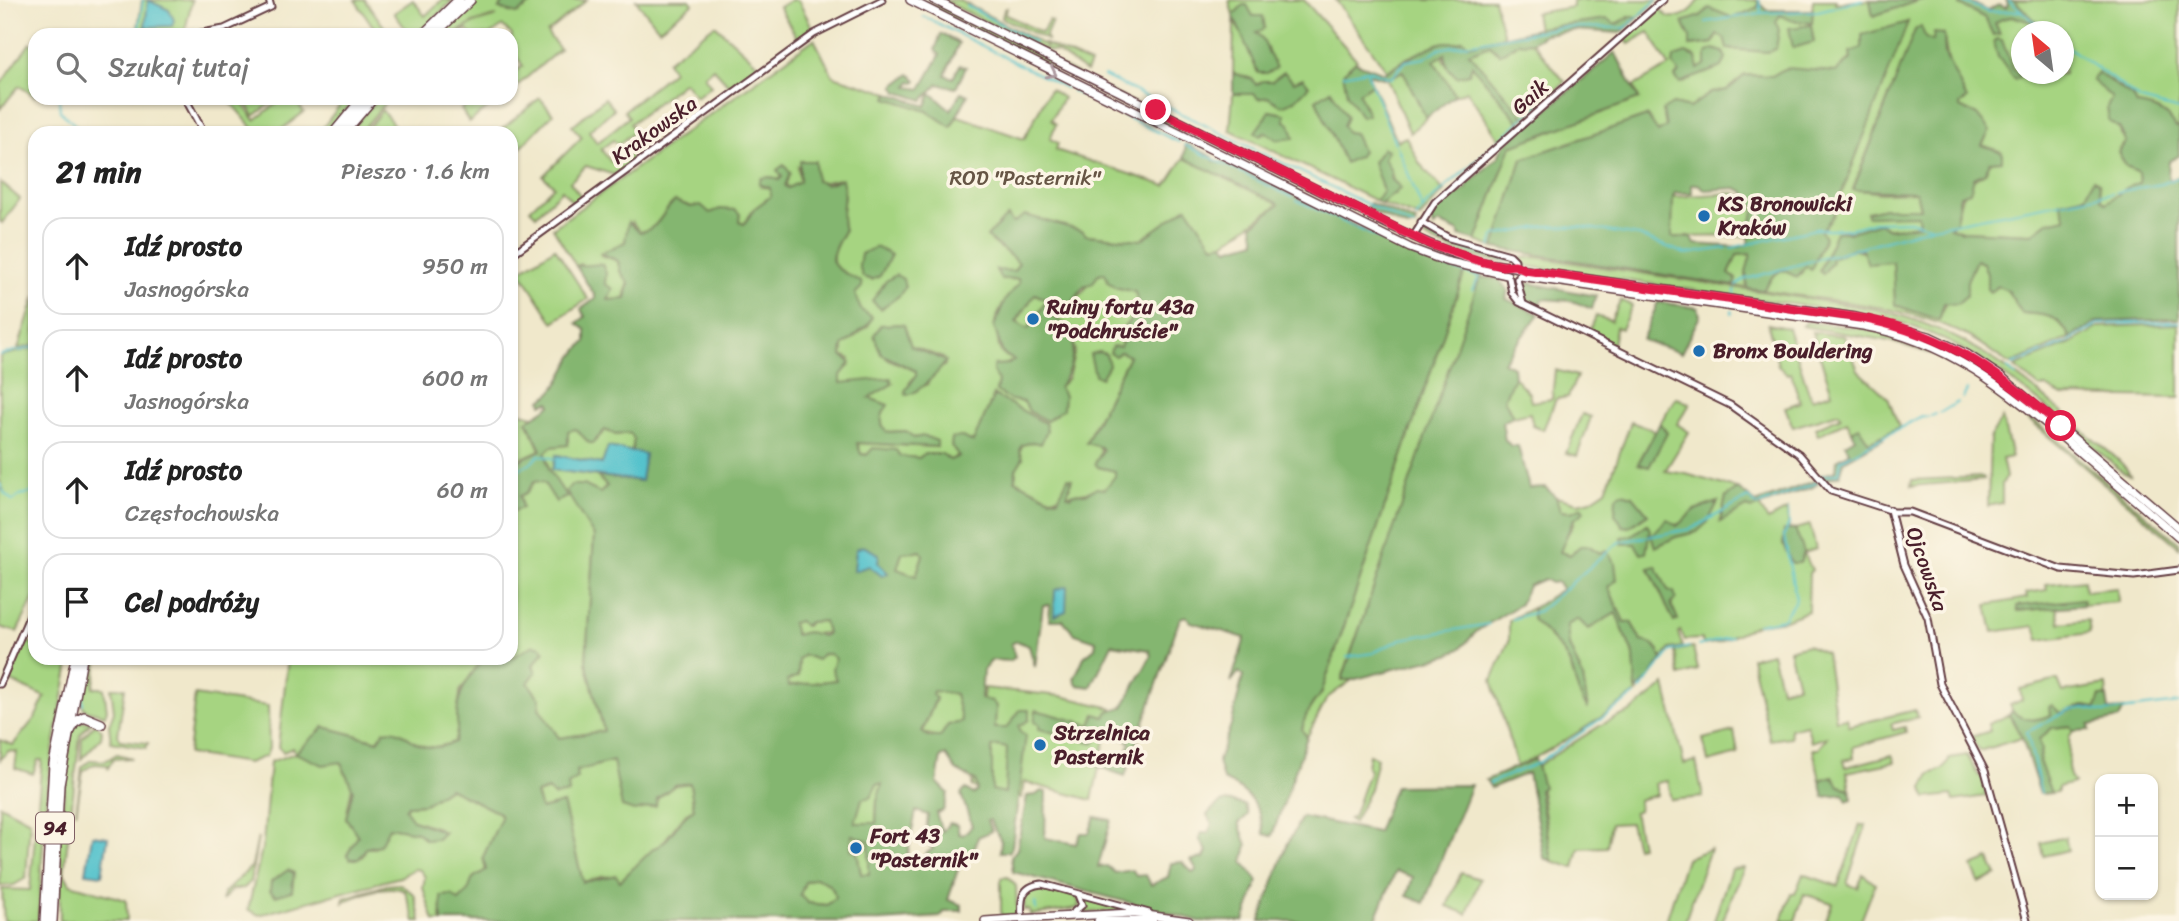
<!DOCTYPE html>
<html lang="pl">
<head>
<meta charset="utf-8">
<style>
	body { margin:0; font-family:Sriracha,sans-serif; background:#f2f2f2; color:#222 }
	.controls { position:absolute; right:21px; bottom:21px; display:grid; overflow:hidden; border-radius:14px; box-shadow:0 2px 5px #0004 }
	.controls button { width:63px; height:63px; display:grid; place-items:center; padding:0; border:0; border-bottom:2px solid #e0e0e0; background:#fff; color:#222; font:35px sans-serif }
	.compass { position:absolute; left:2011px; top:21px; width:63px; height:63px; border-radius:50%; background:#fff; box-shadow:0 2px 5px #0004; rotate:331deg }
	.stop { position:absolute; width:21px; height:21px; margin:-16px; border:5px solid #e11d48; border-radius:50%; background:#fff }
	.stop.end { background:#e11d48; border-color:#fff; box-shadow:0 2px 7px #0008 }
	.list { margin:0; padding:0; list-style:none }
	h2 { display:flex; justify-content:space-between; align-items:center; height:91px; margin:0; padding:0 28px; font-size:30px }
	h2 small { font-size:23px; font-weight:400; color:#767676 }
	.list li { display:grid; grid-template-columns:46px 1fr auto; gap:21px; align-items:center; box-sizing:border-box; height:98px; margin:0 14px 14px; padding:0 14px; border:2px solid #e0e0e0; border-radius:21px }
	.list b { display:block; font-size:26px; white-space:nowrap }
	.list p { margin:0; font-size:23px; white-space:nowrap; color:#767676 }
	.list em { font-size:23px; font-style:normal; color:#767676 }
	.icon { flex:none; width:38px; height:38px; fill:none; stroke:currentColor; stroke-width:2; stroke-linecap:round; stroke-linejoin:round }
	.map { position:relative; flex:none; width:2179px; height:921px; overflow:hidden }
	.search { position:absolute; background:#fff; box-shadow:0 2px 5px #0004; left:28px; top:28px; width:490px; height:77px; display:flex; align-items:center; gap:18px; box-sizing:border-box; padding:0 24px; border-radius:21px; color:#767676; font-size:26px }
	.panel { position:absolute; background:#fff; box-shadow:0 2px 5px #0004; left:28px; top:126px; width:490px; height:539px; border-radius:21px }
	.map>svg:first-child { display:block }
	.green { fill:#a6d481; stroke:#787a56; stroke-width:2; fill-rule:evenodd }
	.forest { fill:#84b66f; stroke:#676a4d; stroke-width:2; fill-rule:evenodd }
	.water { fill:#55c2cc; stroke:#50707c; stroke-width:2 }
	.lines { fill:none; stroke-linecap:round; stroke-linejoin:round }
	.stream { stroke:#55c2cc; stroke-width:2 }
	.minor-casing { stroke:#633d43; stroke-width:9 }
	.major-casing { stroke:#633d43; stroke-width:10 }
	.highway-casing { stroke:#633d43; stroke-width:12 }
	.minor { stroke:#fff; stroke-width:5 }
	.major { stroke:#fff; stroke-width:7 }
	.highway { stroke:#fff; stroke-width:9 }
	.major-bridge-casing { stroke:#633d43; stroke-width:10; stroke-linecap:butt }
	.major-bridge { stroke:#fff; stroke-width:7 }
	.oneway { stroke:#ae9aa0 }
	.route { stroke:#e11d48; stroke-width:9 }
	.poi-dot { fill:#1f6fb2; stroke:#fcf5e5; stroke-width:2.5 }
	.labels { text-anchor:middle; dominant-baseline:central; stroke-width:7; stroke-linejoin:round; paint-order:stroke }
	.shield { fill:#fcf5e5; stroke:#7f5f63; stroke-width:2 }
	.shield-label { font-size:19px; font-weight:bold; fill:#4a1f2b }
	.street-label { font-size:21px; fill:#4a1f2b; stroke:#fcf5e5 }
	.park-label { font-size:21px; fill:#665545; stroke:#fcf5e5 }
	.poi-label { font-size:21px; font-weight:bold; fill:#4a1f2b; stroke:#fcf5e5; text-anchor:start }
</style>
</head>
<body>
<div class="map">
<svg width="2179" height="921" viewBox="0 0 2179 921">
	<rect width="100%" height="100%" fill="#fcf5e5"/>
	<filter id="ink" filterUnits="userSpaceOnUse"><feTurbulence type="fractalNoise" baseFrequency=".0143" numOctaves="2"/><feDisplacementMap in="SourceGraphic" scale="14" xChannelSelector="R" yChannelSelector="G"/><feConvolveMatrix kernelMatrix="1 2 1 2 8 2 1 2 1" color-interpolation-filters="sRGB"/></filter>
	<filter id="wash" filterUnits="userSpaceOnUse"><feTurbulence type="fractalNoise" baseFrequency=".00686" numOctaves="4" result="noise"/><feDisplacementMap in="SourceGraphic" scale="28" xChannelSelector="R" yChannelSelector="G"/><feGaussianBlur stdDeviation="1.57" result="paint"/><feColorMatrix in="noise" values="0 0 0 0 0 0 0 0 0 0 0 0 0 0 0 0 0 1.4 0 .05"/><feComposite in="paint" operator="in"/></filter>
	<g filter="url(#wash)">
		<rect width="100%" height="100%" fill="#f0e8cb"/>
		<g class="green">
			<path d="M142,0H192L185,31L181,35H137Z"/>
			<path d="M355,0H365L390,35H379Z"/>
			<path d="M413,0L425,16L442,0H453L417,35H405L408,32L394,13Z"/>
			<path d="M475,0H505L499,9L517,14L537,0H587L547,33L560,49L511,91V74L523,66L511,49L512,35L503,26L490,35H471L467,30L456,35L473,23L497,16C475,18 460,35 440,35Z"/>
			<path d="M636,0H690L693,4L659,29Z"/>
			<path d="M791,0H798L812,27L799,41L779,7Z"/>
			<path d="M916,0C942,0 1052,62 1083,77L1081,81Z"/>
			<path d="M942,0H959L1044,45L1046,49L1045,44L1090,64L1086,72L1057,52L1043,50Z"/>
			<path d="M1229,0H1304L1357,60L1348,68L1347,80L1367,114L1359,93L1372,84L1397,141L1406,137L1420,164L1444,191L1420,218L1381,204L1385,197L1396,194L1391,171L1384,158L1387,150L1383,148V191L1376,201L1230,130L1233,94H1255L1259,99L1268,97L1294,101L1299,93L1294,83L1263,81L1255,85L1252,79L1233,73L1234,22L1246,40L1258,73C1258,50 1259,26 1246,5L1233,15ZM1327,96L1344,112L1342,126L1347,132L1346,162L1316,100ZM1270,111L1285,121L1274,136L1266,132L1262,124Z"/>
			<path d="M1336,0H1494L1504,36L1469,45L1445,42L1407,58L1387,71Z"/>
			<path d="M1573,0H1658L1637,19L1631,16L1615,24L1607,19L1538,29L1535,13L1573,7Z"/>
			<path d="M1699,0H1760L1758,7L1733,18L1701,16L1683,22L1690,37V46L1713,43L1717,35L1724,38L1775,22L1780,14L1811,23L1813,0H1836L1835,3L1870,0L1873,16L1920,0H1962L1960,5L1985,18L1993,35L1995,23C2011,12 2021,20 2037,23L2014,0H2179V127L2176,128C2166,111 2155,108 2137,105L2134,98L2098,73L2112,98L2121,134L2126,142L2119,149L2126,166L2139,172L2140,183L2131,185L2106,203L2101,200L2099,183L2065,213L2066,218L2048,222L2032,234L1962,231L1949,227C1968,209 1950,190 1985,173L1977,115L1960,108C1956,82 1945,59 1944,34L1933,41L1926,39L1888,99L1853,189L1881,193L1916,192L1921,208H1884L1867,215H1918L1919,226L1836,232L1831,259C1851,242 1871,253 1894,261L1895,305L1939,320C1947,293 1967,287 1976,260L1983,263C1990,281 2000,281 2009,293C2014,300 2016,307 2023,313C2047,315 2059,314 2070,338L2010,364C1996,356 1984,345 1969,337C1907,303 1832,303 1763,290L1773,276L1782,269L1801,274L1822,226L1833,216L1907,22L1862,48L1836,72L1811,73L1786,68L1772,76L1745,75L1727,90L1711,93L1689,108L1673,104L1666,127L1657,132L1647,116L1522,159L1494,248L1476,241L1511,146L1639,99L1634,86L1669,66L1649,32L1629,44L1624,38L1659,8L1669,17C1682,19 1693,11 1699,0ZM2022,32H2064V74H2022Z"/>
			<path d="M1007,8L1005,14L1042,33L1049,20L1052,21L1046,35L1047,40L1002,18L1004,9Z"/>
			<path d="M715,25L762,68L732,89L713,68L704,76L711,86L696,97L684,82L630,124L638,136L635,139L631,134L618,145L613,140L601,149L611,162L626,150L634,161L614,175L586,166L570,182L583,199L575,205L562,190L536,215L530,209L554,186L543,176L582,137L572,126L605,98L614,109L589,131L597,143L629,117L624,111L673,71L667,61Z"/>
			<path d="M814,39L833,76L889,93L888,98L927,111L951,126L958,116L1024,139L1050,89L1063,98L1051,120L1056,124L1050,139L1058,143L1056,150L1166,186L1184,158L1279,204L1224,243L1213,245L1187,208L1141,240L1086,235L1013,224L1008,216L988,237L1019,263L1014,271H1007L1009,280L1018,279L1019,283L1005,301L995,321L999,347L1002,354L1014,360L993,371L1018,401L1024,402L1059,387L1068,378L1075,350L1073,342L1050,315L1058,301L1072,304L1098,274L1106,273L1108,282L1115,287L1135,292L1139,299L1136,316L1122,330L1121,351L1129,356L1086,442L1101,447L1098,467L1116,471V476L1105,489L1050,498L1015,480L1016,469L1023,458L1020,451L1022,445L1033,442L994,395L973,443L950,461L924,454L919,458L861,454L857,443L936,447L924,436L913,438L906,431L886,432C879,421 881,416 887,405L868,398L892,384L841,383V375L850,359L842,355L843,346L869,325L856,302L845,273L836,271C828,257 836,244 844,231L839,212L845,195L839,179L820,183L798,167L800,182L788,188L782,178L762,187L770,188L771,197L755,208L744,224L675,201C661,212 660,229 640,232L632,222L625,242L601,255L618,261L620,271L629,283L625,293L626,299L607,300L605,284L581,264L576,266L553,228ZM880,325L892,327L911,346L943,358L945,365L930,377L928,384L917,389L909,383L916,376V371L886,358Z"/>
			<path d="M1532,42L1565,82L1525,118L1468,53L1490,44L1513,47L1518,43Z"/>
			<path d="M30,43L35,46V96L19,86L0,109V85Z"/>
			<path d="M1445,54L1443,60L1457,77L1471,64L1520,123L1500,140L1467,91L1455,95L1434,61Z"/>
			<path d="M1403,71L1426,118L1410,133L1387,79Z"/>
			<path d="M1098,85L1185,128L1184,134L1097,90Z"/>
			<path d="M244,98H278L254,116Z"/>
			<path d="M284,98H293L304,112L277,133H257L232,104L239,99L255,120Z"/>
			<path d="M345,98H356L326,133H319Z"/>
			<path d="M378,98H389L360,133H348Z"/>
			<path d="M476,98H502L469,122L461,109Z"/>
			<path d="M540,98L553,114L511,157V133H497Z"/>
			<path d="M382,110L400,133H364Z"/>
			<path d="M0,182L20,199L2,223L0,221Z"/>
			<path d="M1734,193L1745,197L1746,202L1755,206L1750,236L1671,237L1673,197Z"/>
			<path d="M1421,227L1454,242L1511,261C1495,266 1427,245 1419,231Z"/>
			<path d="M555,248L588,299L553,322L520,271Z"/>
			<path d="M1752,254L1746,272L1747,288L1734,286L1736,279L1729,274L1737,255Z"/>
			<path d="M1536,257L1875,309C1966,329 2019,375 2087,434C2100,446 2123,460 2130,475L2124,473C2049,411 1979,340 1881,317L1526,266L1520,262L1522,258Z"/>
			<path d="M1465,271L1482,275L1342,679L1352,680L1327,698L1307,737L1302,730C1304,716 1311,704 1321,694Z"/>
			<path d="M1035,293L1047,300L1028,329L1016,323Z"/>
			<path d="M35,296V345L18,349Z"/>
			<path d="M1621,300L1632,306L1621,329L1616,327L1613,345L1589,333L1596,316L1611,321Z"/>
			<path d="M1807,322C1850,328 1907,329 1942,357L1889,341L1802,326Z"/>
			<path d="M1768,324L1788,328L1811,399L1832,393L1812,332L1844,336L1858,370L1888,398L1899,427L1868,443L1859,427L1852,431L1847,421L1818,435L1815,428L1841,417L1839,413L1793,427L1785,407L1800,402L1791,373L1787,374L1778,365Z"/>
			<path d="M2179,324V398L2062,396L2046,387H2039L2014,367L2073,342L2098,327Z"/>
			<path d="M35,348V596L17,632L0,627V488L4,491L0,481V356Z"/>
			<path d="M1555,370L1577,376L1568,397L1556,399L1543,430L1533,426L1530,413L1513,417L1504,399L1514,377L1529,393L1531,402L1552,399Z"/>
			<path d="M1676,397L1690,404L1677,424L1689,432L1665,471L1686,474L1738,489L1726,497L1720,521L1747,507L1759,506L1768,520L1787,510L1789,529L1784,532L1801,547L1795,529L1810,525L1816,549L1804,553L1812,570L1809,573L1808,611L1785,620L1758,624L1720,642L1704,645L1701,639L1685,640L1680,631L1678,633L1683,647L1670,649L1662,659C1658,646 1653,643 1641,641L1631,622H1624L1608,586L1600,553L1589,546L1570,555L1561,553L1559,549L1574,523L1571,512L1560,511L1556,497L1578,503L1591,500L1606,490L1631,422L1656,431L1638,463L1667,433L1660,423ZM1695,510L1697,532L1675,537L1654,534L1688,520ZM1656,567L1678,620L1674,622L1649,569Z"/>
			<path d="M2015,405L2179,543V547L2017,410Z"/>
			<path d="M511,410L533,416L527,421L540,450L511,463Z"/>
			<path d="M1582,414L1591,417L1577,456L1566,453Z"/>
			<path d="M2002,418L2012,457L2002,459L2006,477L2002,484V503L1988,506L1990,438Z"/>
			<path d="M576,428L593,443L605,430L616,435L630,433L634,439L632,452L608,447L602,464L557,455L552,470L597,476L607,487L600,493L588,523L594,536L586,662L604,731L559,738L539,708L540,699L528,683L533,665L544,652L511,657V512L520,496L526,493L535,481L544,482L549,470L545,453L567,431Z"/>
			<path d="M1983,477L1984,480L1911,486L1912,480Z"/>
			<path d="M921,551L923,555L916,576L896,569L902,553Z"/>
			<path d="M2084,580L2085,591L2117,588L2118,602L2084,605L2083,599L2017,611L2057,607L2060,623L2088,620L2090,633L2039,640L2035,626L1993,632L1987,605L2027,598L2026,593L2047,590L2046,584Z"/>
			<path d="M1532,608V619C1544,632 1560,645 1568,661C1577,679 1573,687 1587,707L1583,678L1569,646L1566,625L1578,619L1589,629L1616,613L1634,656L1638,692C1592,724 1548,754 1497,776L1517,766L1492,680L1509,641V620Z"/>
			<path d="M800,620L806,626L809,622L824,621L827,633L794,635L792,623Z"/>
			<path d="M24,640L35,645V658H70L47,784L38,921H4L2,889L30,890L42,760H38L33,774L15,768L17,752L8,751L0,760V740L13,745L35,718L45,697L7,680Z"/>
			<path d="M1807,645L1826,653L1836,720L1847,718L1849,726L1915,710L1918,717L1891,724L1893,730L1905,727L1906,732L1853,747L1854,758L1844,760L1846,767L1892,755L1895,762L1847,772L1850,789L1839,786L1833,776L1820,780L1813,749H1818L1827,737L1811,742L1807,725L1790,729L1791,737L1770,740L1751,658L1772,653L1781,689L1798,685L1789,650Z"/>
			<path d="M1693,647L1698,670L1680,676L1675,651Z"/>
			<path d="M830,654L835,659L836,680L789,686L787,681L798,676L799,659L804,655Z"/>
			<path d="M88,658H99L93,688H104L107,710L105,715L85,710L80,701Z"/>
			<path d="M288,658H485L460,691L458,733L454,742C435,750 418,750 403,734L379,741L324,727L352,787L346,818L358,836L347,855L362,857L366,848H375L389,827L417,832L426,840L438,828L413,820L405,810L408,805L425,804L449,788L499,813L501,818L483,857L486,870L473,878L469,891L441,915L442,921H434L423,888L425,877L420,870L414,869L400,877L259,915L248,910L263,844L270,762L295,753L293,748L283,752L278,747Z"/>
			<path d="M2058,680L2063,692L2106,685L2107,697L2100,696L2096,708C2092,708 2089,706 2085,706C2065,706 2019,739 2010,705L2022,700L2020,689Z"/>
			<path d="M1665,685L1684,764L1696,761L1703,797L1671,800L1667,781L1655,783L1657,795L1638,800L1639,810L1634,812L1641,846L1636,847L1630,823L1611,824L1607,847L1579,848L1574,868L1552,861L1537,766L1603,724L1632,711Z"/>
			<path d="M111,688H125L118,735L120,740L148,743L146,748L111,742L109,725L114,711Z"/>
			<path d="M984,688L1061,696L1112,708L1092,800L1024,782L1021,798L972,787Z"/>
			<path d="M933,691L955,694L962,722L948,725L940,737L922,733L936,699L932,695Z"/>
			<path d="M195,695L268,706L269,748L266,756L248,763L188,754Z"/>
			<path d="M2009,715L2022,738L1979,751L1971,737L1990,731L1988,724Z"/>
			<path d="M92,721L80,735L64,873L70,884L126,900L127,921H60L59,837L72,728L78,722Z"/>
			<path d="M95,724L102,730L101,738L81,759L82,738Z"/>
			<path d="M2070,726L2073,731L2069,737C2071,754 2063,768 2074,783L2058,787V792L2051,793L2039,761L2042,750L2038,740L2052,728Z"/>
			<path d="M1734,731L1738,754L1708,762L1703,739Z"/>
			<path d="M117,754L132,758L113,759L108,768L107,765L94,764L83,771L76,813L82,767L91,760L105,761Z"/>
			<path d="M1369,754L1377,758L1370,789L1354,822L1349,819L1353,817L1370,769L1367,767Z"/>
			<path d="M1967,755L1979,776H1982L1986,796L1954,801L1952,795L1926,798L1923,788L1930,774L1943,769L1950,758Z"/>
			<path d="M613,761L657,799L675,785L690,783L694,809L686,813L661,845L620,881L604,876L583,882L563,803L541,809L536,794L568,785L576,771Z"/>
			<path d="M877,784H883L877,801L876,824L854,823L862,799Z"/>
			<path d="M0,805L30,821L26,878L14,885L0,886Z"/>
			<path d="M1860,825H1866L1847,884L1858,888L1863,874L1875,884L1861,921H1826L1832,903L1804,894L1795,921H1782L1791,894H1795L1803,874L1838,886Z"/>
			<path d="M852,834L869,841V874H861L857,852L851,851Z"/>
			<path d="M258,837L250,882L244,888L231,890L222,901L224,893L252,866Z"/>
			<path d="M2065,837L2068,850L2044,856L2041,843Z"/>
			<path d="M1710,849L1685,921H1666L1686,858Z"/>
			<path d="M1989,859L1997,875L1979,883L1972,866Z"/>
			<path d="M1744,868L1722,921H1714L1731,869Z"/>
			<path d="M1461,873L1480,879L1467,914L1447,906Z"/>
			<path d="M1008,877L1016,886L1017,915L1001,917V878Z"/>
			<path d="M815,878C825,881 835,887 835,898L827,905L808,903L800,895L805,882Z"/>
			<path d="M400,884L414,894L421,921H415L405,891C387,882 363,895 344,901L343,904L344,898L387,885Z"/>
			<path d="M1040,886L1076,896L1079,902L1078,908L1030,915L1029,910H1024C1024,896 1026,891 1040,886Z"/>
			<path d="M1083,897L1131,910L1080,913Z"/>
		</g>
		<g class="forest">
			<path d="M505,0H537L517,14L499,9Z"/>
			<path d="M1870,0H1920L1873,16Z"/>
			<path d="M1961,0H1968L1987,11L1999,5L2006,8L2008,4L2005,0H2014L2038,23C2021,22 2014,10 1995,23L2000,34L1993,35L1985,18L1960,5Z"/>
			<path d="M1758,2L1766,10H1813L1812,23L1790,20L1780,15L1776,22L1779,30L1776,49L1767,52L1727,49L1724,38L1717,35L1713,43L1690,46V37L1683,22L1701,16L1709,8L1733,18L1758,7Z"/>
			<path d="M1243,5H1247L1253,16H1263L1265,28L1256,33L1262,38L1276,68L1267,73H1258L1233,15Z"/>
			<path d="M1631,16L1637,19L1621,33L1574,30L1545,34L1532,42L1518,43L1500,54L1490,45L1469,53L1525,118L1520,123L1472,65L1469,74L1457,77L1447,67L1445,54L1434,61L1455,95L1426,118L1403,71L1387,79L1368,74L1372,84L1359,93L1368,115L1361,117L1347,94L1343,73L1355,62L1384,73C1397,66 1433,42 1446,42C1454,42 1455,44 1463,40L1469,45L1545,27L1607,19L1616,24Z"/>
			<path d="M1908,22L1833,216L1821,231L1825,237L1811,270L1806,266L1797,277L1782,270L1773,276L1763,290L1747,288L1746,272L1751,254L1737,255L1729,274L1736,279L1734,286L1494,248L1522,159L1647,116L1658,132L1666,127L1663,110L1673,104L1689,108L1711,93L1727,90L1745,75L1772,76L1786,68L1836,72L1851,59L1850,52L1862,48V35ZM1698,184L1705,190L1736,188L1745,192L1746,202L1755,206L1748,244L1740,247L1695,244L1692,238L1672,237L1673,197L1675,193H1692V185Z"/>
			<path d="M1811,25L1814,42L1793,48L1789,28Z"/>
			<path d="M1921,26L1926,39L1933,41L1934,33L1944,34L1945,55L1967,99L1960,104V107L1977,115L1990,131L1982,145L2002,152V161L1990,162L1985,173L1974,178L1970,192L1960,195L1956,221L1950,227L1962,231L2032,234L2048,222L2066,218L2060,202L2086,196L2093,179L2099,182L2101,199L2106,203L2131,185L2140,183L2139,172L2126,166L2118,152L2126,142L2120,129L2109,121L2107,107L2112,98L2092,80L2098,73L2134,98L2137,105C2155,108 2166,111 2176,127H2179V156L2169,161L2168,177L2171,180L2179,176V319L2097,322L2070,338C2059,314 2047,315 2022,313L2007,290L1998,286L1990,292L1987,289V274L1983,263L1976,260L1967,281V295L1957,304L1944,303L1939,320L1895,305L1893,262L1868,264L1862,249H1851L1831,259L1832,262L1823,274L1819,271L1836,232H1850L1880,223L1888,229L1919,225L1918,215L1867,216V212L1884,208H1920L1916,192L1853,190L1915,30Z"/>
			<path d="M941,34L959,43L945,75L953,78L960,65L966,67L956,88L938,84L923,100L898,92L894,86L910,74L917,80L915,83L911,81L908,87L921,89L940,55L935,50Z"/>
			<path d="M1997,39L2002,40L2012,68L2020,77L2015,80L1998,57L1994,43Z"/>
			<path d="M1714,49L1723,52L1726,58L1722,67L1680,83L1675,77L1679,72L1673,65L1674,57L1686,53L1696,57L1698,69L1706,64V53Z"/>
			<path d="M1615,52L1639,99L1511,146L1476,241L1459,236V232L1439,223L1434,227L1429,219L1439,207L1467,188V185L1498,157L1503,146Z"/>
			<path d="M1284,72L1294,82L1303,78L1309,86L1294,101L1282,106L1268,97L1258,99L1255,94H1233V73L1252,79L1256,85L1263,81H1272Z"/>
			<path d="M1331,90L1347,117L1343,126L1347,132L1354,133L1362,151L1359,156L1345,163L1316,100Z"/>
			<path d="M961,92L968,95L951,127L927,111L887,98L889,93L926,106L931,93L951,110Z"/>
			<path d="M1270,111L1285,114V121L1290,124L1294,138L1277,140L1266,132L1260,136L1255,132Z"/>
			<path d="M1186,144L1213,157L1214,161L1220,163L1223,161L1426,260L1465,271L1321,694C1311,704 1304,716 1302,730L1307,737L1272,836L1264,834C1261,807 1248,790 1223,780L1218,761L1232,722L1243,676L1239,672L1231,682L1245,638L1191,622L1186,616L1180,618L1125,776L1091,764L1095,751L1125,758L1130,743L1127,740L1099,733L1095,743L1039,729V724L1034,722L1036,710L1091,725L1095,714L1105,717L1108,711L1123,707L1151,656L1149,650L1112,644L1091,687L1077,685L1074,679L1084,657L1095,648L1096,641L1075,634L1063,620H1049L1050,605H1043L1035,667L1029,646L1017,641L1011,644L1015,657L1010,661L992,660L983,670L981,699L992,701L996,706L995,728H1007L1020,710H1029V720L1019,726L1021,733L1026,735L1012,847L1009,852H1000L1001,841L990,820H987L992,831L978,837L974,849L960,863L948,900L962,905V911H945L940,917L879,921H442L441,896L452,895L459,901L468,891L473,878L486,870L483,857L501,818L499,813L449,788L425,804L408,805L405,809L413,820L444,832L437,839L426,840L417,832L389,827L380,845L366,848L359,859H350L347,855L358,836L346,818L353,790L341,762L323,765L295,753L324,727L378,741L384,731C411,725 411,760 454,742C458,732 457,726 457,715C458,692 469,675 485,658H511L534,645L542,647L544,652L533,665L536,672L528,683L540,699L539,708L559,738L604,731L586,662L594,536L566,491L571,485H584L600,493L607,486L597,476L641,481L645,454L632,452L634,439L630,433L616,435L605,430L593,443H589L576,429L568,431V445L551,447L545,453L549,470L567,497L556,502L544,483L535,481L526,493L520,496L522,508L511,512V464L541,450L527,421L551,405L549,402L542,404L541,400C563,389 565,358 586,342V330L577,323L585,317L581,309L595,299V296L576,266L602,264L606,273L605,284L613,289L608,300L626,299L629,283L620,271L618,261L601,253L625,242L628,222L640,232C660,229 661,212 675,201L691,207L701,205L710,213L720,209L736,210L740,214L739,222L744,224L755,208L771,196L770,188L759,184L761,178L770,177L779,180L782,177L777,170L784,165L790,173L785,186L788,188L800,182V161H815L816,181L826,184L842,179C848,200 838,208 844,231C823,268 831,264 861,282L862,287L855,294L861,310L872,317L869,324L843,346L842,355L851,363L841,375V383L891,378L892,384L869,398L888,405C881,415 879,421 886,432L906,431L914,438L924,436L937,441V447L857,443L861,454L867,455L873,448L896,450L900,456L919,458L924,454H942L950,460L959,456L951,446L952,438L962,437L973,442L994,395L1045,423L1047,430L1041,444L1033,442L1022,445L1020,451L1023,458L1016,469L1015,480L1050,498L1058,499L1068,478L1072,479L1067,495L1071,497L1073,493L1086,494L1095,488L1105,489L1115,476V471L1098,467L1095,463L1103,450L1101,447L1086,443L1129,356L1121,352L1115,356L1110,353L1112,346L1120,347L1124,336L1122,330L1139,308L1135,292L1115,287L1108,282L1105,273L1098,274L1093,283L1082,288L1072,304L1058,301L1050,315L1076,331C1071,355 1075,365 1059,387L1064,396L1063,409L1047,421L1029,411L1024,402L1011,400L996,391L998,381L993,371L994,365L1009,364L1014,360L1003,354L994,326L1005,300L1019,283L1018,279H1001L996,270L1014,271L1019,263L987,237L1007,216L1013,223L1025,215L1083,231L1086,235L1141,240L1187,207L1213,245L1224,243L1228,249L1256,241L1253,225L1279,204L1184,158ZM1035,294L1047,300L1028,329L1016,322ZM921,551L923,555L916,576L897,569L902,553ZM799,621L804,626L809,622L824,621L827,633L823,636L807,632L795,635L792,623ZM822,654H830L835,659L832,669L836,680L789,686L787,681L798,676L799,659L804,655L817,660ZM933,691L955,694L962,722L948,725L940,737H929L922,732L936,698L932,695ZM997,746L1007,748L1005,793L992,790V747ZM946,755L956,770L976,781L977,791L973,794L966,789L961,794L972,826L963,835L959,834L957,825L950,823L942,832L936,813L943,811L948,793L937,782L941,757ZM613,761L622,807L634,811L656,806L657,799L675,785L690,783L694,809C678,818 671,842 654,848L620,881L616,875L583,882L563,803L541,809L536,794L548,790L554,796L569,793L568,785L577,779L576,771ZM877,784H882L877,801L876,823H855L862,799L871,797ZM916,811L928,815L925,840L933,849L926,853L922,864L906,862ZM852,835L869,841V874H861L857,852L851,850ZM815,878C825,881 835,887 835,898L827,905L808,903L800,895L805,882Z"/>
			<path d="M1383,148L1388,150L1384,158L1391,171L1390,178L1401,188L1381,204L1376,201L1383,191L1373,162Z"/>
			<path d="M1370,203L1416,222L1415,226L1408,228L1367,209Z"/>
			<path d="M876,247L891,255L880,276L872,280L863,277L859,266L861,254Z"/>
			<path d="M896,275L903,279L905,287L900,295L881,309L872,301L886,281Z"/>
			<path d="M1480,277L1498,279L1508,290L1506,299L1539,314L1503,362L1513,367L1514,377L1504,399L1513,417L1502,422L1505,440L1511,446H1518L1529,488L1545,487L1556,497L1560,511L1571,512L1582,507L1584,512L1573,520L1560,552L1570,555L1580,546H1589L1600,553L1606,550L1615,563L1617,580L1608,587L1624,622H1631L1641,641C1653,643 1658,646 1662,659L1648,680L1636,690L1634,656L1616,613L1588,629L1578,619L1567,625L1569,646L1583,678L1588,709C1573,688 1578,681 1569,662C1560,645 1545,632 1532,619L1533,608L1562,589L1558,582L1551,583L1544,579L1528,586L1520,604L1477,631L1460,649L1448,655L1352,680H1342Z"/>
			<path d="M1529,283L1596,296L1592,309L1572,301L1543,299L1538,308L1526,300L1525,286Z"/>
			<path d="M1658,302L1698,308L1700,316L1681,353L1642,340Z"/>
			<path d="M898,324L904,325L911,346L946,361C941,370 917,395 906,395L905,391L916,376V371L881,354L874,335L881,325Z"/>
			<path d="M1099,352L1106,354L1109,365L1101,378L1095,375L1090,354Z"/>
			<path d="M1660,423L1667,433L1649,467L1638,464Z"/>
			<path d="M1859,427L1869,442L1881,436L1883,439L1844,461L1840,475L1823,480L1819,476L1836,471L1837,460L1850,453L1845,444L1855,438L1852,431Z"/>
			<path d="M1817,480L1818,483L1813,487L1752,509L1747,507L1720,522L1726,497L1738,489L1756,503Z"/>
			<path d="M1622,493L1633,496L1648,514L1629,527L1623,526L1615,514L1616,497Z"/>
			<path d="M1718,502L1708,522L1697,532L1676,537L1655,547L1651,536L1667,519L1677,526L1695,510Z"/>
			<path d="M1647,524L1650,530L1646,553L1641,554L1635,544H1622L1621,537L1632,535Z"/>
			<path d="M1795,529L1804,552L1800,563H1792L1783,545L1784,531Z"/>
			<path d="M1656,566L1668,590L1674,592L1676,598L1671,604L1678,620L1674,622L1649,568Z"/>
			<path d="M2083,599L2084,605L2017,611V606Z"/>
			<path d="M2100,696L2107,697L2109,710L2124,709L2119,719L2089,725L2090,730L2073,731L2070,726L2052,728L2039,739L2042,750L2039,761L2051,793L2040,794L2020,732L2009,715L2012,711C2024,722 2036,721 2050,715L2049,707L2052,705L2061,714L2084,706L2096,708Z"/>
			<path d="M1535,759L1543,787L1539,790L1552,861L1544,858L1528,773L1491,788L1486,780Z"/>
			<path d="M1833,776L1839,786L1850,789L1852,799L1847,801L1843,794L1824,797L1820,780Z"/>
			<path d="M1471,785L1424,903L1407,896L1413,877L1396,871L1375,921H1260L1287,845L1302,817L1377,832L1395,786Z"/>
			<path d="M1041,791L1046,792L1045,838L1076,844L1081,833H1089L1095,817L1111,820L1098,867L1107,866L1115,873L1132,870L1136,876L1146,875L1151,885L1168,877L1171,863L1182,862L1193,873L1197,870L1191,860L1204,858L1207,851L1199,839L1202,833H1208L1212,824L1207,815C1221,798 1226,800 1245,805L1248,815L1239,823L1247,845L1243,862L1258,881L1244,921H1199L1013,872L1011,857L1017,849L1027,796L1036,795Z"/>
			<path d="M288,870L294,873L292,891L276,896L270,891L271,882Z"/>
		</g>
		<g class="water">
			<path d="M148,0L169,10L174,20L172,26L145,27Z"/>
			<path d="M608,447L645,454L641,481L552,470L556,455L602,464Z"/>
			<path d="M863,546L879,554L878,563L888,573L882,576L869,566L854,571L856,549Z"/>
			<path d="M1067,586L1066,611L1054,616L1055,590Z"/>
			<path d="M92,835L108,837L102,875L86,873Z"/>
		</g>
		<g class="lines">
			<g class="stream">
				<path d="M1759,0L1761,13"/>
				<path d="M1960,0L1988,12L2021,11"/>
				<path d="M2008,0L2047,32"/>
				<path d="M967,6L1034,42"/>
				<path d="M923,16L1066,88"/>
				<path d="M1706,22L1761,13L1818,11L1862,0"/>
				<path d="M138,35L143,0"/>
				<path d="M2064,44L2141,100L2179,110"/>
				<path d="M1367,72L1395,143"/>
				<path d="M1343,75L1367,70L1391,78L1406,61L1425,58L1438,49L1562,27L1625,28L1657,0"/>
				<path d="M1104,76L1414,227"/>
				<path d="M1072,91L1179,142"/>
				<path d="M59,98L60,111L84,133"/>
				<path d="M1185,145L1292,197"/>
				<path d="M1397,146L1422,208"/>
				<path d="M2116,192L2162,184L2179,177"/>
				<path d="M1297,200L1427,261L1479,277"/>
				<path d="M1416,218L1427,204L1541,103"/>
				<path d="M1421,231L1445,243L1488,256"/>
				<path d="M1491,247L1494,236L1546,226L1581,227L1639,236L1686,254L1727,248"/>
				<path d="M1731,248L1816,229H1849L1874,222L1910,221L1932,227"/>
				<path d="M1489,255L1509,260"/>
				<path d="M1736,286L1743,280L1933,227L2112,193"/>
				<path d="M1472,290L1480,276"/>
				<path d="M1735,293V290"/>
				<path d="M1732,314V311"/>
				<path d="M18,351L35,347"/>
				<path d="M0,355L15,351"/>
				<path d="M2012,365L2066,343L2098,324L2179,322"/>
				<path d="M2007,368L2016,376"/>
				<path d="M1963,398L1967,390"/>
				<path d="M1940,413L1958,402"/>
				<path d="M1931,416L1936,414"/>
				<path d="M511,472L530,464L539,455L555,459"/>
				<path d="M1822,476L1839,473L1841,460L1922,416L1928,417"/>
				<path d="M0,484L5,494L13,501L20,495L35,492"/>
				<path d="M1512,619L1539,611L1619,542L1691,529L1748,498L1758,506L1816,483"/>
				<path d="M1758,624L1783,619L1796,599L1784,536L1789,524L1788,510"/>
				<path d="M1698,646L1731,637"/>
				<path d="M1347,657L1373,653L1401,639L1489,624"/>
				<path d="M1640,690L1671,651L1689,647"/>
				<path d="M83,704L82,687L89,658"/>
				<path d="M1490,783L1538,763L1635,695"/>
				<path d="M2041,793L2027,732L2069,710L2084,708L2104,712L2179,703"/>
				<path d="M1035,903L1036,910"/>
			</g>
		</g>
	</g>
	<g filter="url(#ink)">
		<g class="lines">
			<g class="minor-casing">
				<g id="minor">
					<path d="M191,35L224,29L271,7L269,0"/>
					<path d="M185,98L204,133"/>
					<path d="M1421,222L1449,238L1510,255L1515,260V265"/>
					<path d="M1413,237L1435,202L1663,0"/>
					<path d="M511,255L814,34L882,0"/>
					<path d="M1509,278L1512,293L1519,302L1730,405L1799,454L1831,491L1890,510L1904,565L1928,618L1940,684L1985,771L2027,921"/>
					<path d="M1517,279L1523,304"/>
					<path d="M1891,512H1910L2061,569L2134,576L2179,570"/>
					<path d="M0,684L35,603"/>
					<path d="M1069,916L1082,905L1078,895"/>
					<path d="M1022,921C1021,902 1019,886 1042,884L1149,913"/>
				</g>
			</g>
			<g class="major-casing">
				<g id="major">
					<path d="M910,0L1410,248L1445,261L1507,275"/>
					<path d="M934,0L1393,227C1420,240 1448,253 1477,261C1494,265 1510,265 1525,270L1856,317L1929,336L1967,354L2002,377L2179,528"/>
					<path d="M1520,276L1863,326C1948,341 2006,389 2069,443C2106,475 2142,506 2179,538"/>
					<path d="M1036,918L1132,913L1189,921"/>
					<path d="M985,921L1013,919"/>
					<path d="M1098,921H1153"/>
				</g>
			</g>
			<g class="highway-casing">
				<g id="highway">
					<path d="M423,35L459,0"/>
					<path d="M433,35L470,0"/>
					<path d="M334,133L363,98"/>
					<path d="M343,133L373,98"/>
					<path d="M70,731L74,723L84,717L101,724"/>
					<path d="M45,921L54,764L76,658"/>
					<path d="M52,921L59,785L82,658"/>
				</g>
			</g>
			<use href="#minor" class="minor"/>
			<use href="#major" class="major"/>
			<use href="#highway" class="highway"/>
			<g class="major-bridge-casing">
				<path id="major-bridge" d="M1013,919L1036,918"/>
			</g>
			<use href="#major-bridge" class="major-bridge"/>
		</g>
		<defs><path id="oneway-chevron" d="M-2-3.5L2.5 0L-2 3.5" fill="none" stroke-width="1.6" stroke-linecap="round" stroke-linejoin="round" transform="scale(1.75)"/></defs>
		<use class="oneway" href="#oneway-chevron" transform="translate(1052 73) rotate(26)"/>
	</g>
	<g class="lines" filter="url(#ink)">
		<path class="route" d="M1156,110L1429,244L1480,261L1503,266L1515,265L1525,270L1867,319C1949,336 1998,372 2061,426"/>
	</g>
	<g class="poi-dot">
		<circle cx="1704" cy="216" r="7"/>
		<circle cx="1033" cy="319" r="7"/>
		<circle cx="1699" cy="351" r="7"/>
		<circle cx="1040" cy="745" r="7"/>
		<circle cx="856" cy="848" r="7"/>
	</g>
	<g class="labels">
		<rect class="shield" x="36" y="812.5" width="38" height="31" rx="5"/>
		<g class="shield-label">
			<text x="55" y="828">94</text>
		</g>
		<g class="street-label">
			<text transform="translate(1530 97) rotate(-42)">Gaik</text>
			<text transform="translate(654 130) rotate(-36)">Krakowska</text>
			<text transform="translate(1927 569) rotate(71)">Ojcowska</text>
		</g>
		<g class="park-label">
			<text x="1025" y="178">ROD "Pasternik"</text>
		</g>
		<g class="poi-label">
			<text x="1718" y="204">KS Bronowicki<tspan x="1718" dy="24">Kraków</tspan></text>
			<text x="1047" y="307">Ruiny fortu 43a<tspan x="1047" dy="24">"Podchruście"</tspan></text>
			<text x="1713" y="351">Bronx Bouldering</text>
			<text x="1054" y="733">Strzelnica<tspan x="1054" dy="24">Pasternik</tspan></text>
			<text x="870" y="836">Fort 43<tspan x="870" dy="24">"Pasternik"</tspan></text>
		</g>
	</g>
</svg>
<div class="controls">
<button>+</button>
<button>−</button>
</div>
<svg class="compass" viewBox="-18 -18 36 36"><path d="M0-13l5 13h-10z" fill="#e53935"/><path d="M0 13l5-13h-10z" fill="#767676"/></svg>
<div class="stop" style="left:2061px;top:426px"></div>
<div class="stop end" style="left:1156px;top:110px"></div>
<div class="search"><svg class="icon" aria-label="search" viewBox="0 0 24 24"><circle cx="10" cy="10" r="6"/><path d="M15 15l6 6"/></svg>Szukaj tutaj</div>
<section class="panel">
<h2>21 min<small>Pieszo · 1.6 km</small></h2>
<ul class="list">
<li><svg class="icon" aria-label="ahead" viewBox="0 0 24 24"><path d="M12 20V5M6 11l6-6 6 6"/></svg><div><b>Idź prosto</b><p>Jasnogórska</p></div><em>950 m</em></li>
<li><svg class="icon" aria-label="ahead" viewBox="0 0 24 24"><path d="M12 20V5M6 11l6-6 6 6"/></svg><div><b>Idź prosto</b><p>Jasnogórska</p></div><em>600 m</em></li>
<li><svg class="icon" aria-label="ahead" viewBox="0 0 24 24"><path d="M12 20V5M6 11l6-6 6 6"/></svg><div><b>Idź prosto</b><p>Częstochowska</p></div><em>60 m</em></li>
<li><svg class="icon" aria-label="arrive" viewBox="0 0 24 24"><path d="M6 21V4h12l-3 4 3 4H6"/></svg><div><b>Cel podróży</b></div></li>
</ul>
</section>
</div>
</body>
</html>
